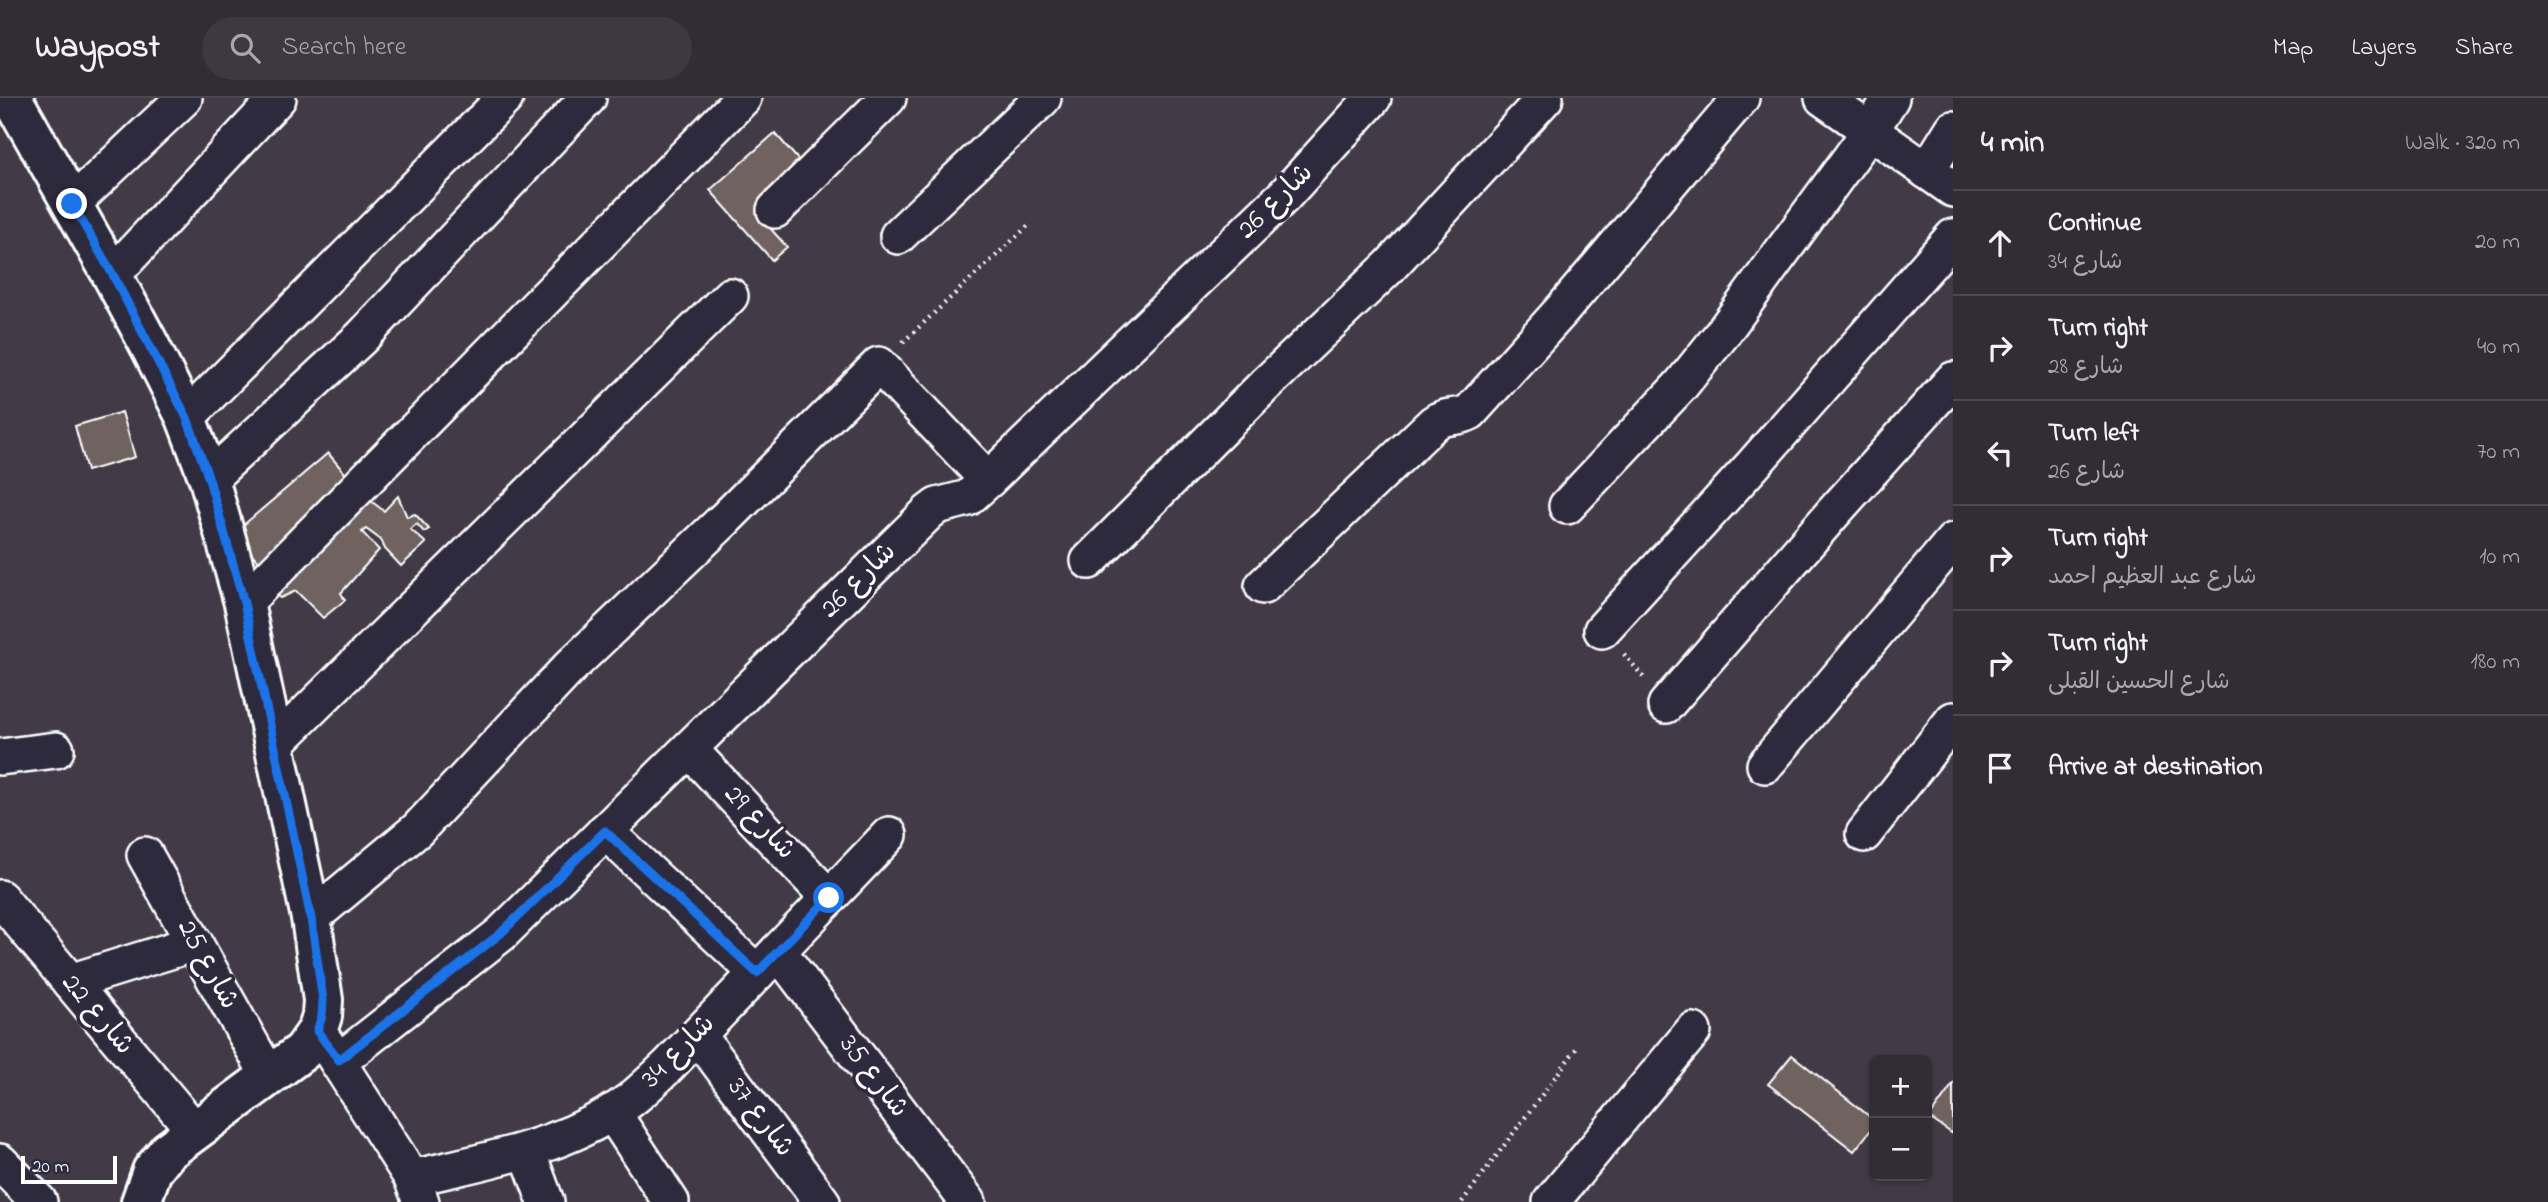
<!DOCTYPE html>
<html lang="en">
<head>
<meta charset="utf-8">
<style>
	body { margin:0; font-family:"Indie Flower","Playpen Sans Arabic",sans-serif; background:#3d3841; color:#f1f3f6 }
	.controls { position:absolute; right:21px; bottom:21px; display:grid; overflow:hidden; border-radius:10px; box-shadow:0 2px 5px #0004 }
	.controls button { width:63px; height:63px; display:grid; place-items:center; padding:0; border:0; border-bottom:2px solid #4d4850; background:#322c35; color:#f1f3f6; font:35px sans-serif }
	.scale { position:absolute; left:21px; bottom:18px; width:96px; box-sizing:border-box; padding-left:7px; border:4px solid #fff; border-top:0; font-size:19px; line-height:24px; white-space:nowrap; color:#fff; -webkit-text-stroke:5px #2f2a3d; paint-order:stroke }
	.stop { position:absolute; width:21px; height:21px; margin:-16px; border:5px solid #1a73e8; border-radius:50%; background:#fff }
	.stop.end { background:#1a73e8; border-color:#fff; box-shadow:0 2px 7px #0008 }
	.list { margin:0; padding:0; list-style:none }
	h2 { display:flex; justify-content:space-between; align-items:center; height:91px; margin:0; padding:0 28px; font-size:30px }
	h2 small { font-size:23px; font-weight:400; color:#a8a7ad }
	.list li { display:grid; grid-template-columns:46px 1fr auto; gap:21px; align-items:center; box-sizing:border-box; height:105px; padding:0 28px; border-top:2px solid #4d4850 }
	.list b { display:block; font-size:26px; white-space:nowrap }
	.list p { margin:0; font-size:23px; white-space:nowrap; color:#a8a7ad }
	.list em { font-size:23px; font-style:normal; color:#a8a7ad }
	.icon { flex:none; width:38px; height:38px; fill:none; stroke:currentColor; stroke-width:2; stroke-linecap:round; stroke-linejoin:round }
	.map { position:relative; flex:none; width:1953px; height:1104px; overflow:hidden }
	header { display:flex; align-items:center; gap:42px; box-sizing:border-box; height:98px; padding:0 35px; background:#322c35; border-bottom:2px solid #4d4850 }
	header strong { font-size:33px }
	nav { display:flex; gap:38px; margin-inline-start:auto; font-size:24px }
	.search { width:490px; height:63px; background:#3d3841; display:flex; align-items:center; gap:18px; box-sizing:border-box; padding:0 24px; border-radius:38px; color:#a8a7ad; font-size:26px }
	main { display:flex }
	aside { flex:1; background:#322c35 }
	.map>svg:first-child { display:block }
	.building { fill:#70635f; stroke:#fff; stroke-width:2 }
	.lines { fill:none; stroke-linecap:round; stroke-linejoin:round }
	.minor-casing { stroke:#fff; stroke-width:40 }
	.secondary-casing { stroke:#fff; stroke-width:44 }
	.path { stroke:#fff; stroke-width:4.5; stroke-dasharray:2 5; stroke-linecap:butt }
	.minor { stroke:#2f2a3d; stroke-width:35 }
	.secondary { stroke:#2f2a3d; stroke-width:38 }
	.route { stroke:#1a73e8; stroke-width:9 }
	.labels { text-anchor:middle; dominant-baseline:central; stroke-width:7; stroke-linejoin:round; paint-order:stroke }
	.street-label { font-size:28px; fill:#fff; stroke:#2f2a3d }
</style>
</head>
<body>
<header>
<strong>Waypost</strong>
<div class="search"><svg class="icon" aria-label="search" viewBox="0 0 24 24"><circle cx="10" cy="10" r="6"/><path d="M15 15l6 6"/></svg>Search here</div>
<nav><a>Map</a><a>Layers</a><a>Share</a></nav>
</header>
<main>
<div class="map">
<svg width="1953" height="1104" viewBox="0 0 1953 1104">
	<rect width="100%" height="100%" fill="#423b47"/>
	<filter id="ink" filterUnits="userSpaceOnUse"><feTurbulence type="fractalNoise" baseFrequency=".0143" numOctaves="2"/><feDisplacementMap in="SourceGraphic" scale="14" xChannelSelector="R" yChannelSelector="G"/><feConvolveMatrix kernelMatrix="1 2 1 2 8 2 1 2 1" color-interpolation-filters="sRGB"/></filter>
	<g filter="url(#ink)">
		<g class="building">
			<path d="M775,35L820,87L770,130L787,149L772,162L710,92Z"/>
			<path d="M122,314L135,359L87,373L75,328Z"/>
			<path d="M328,355L349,380L305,418L314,429L265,471L234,435Z"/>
			<path d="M363,397L384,413L398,398L407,419L415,416L429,431L424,434L417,426L410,431L426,445L401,468L385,451L381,442L366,431L362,434L379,452L341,495L345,502L323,520L296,493L280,500L272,492Z"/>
			<path d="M1792,957L1874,1022V1028L1854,1053L1768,986Z"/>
			<path d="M1953,986V1036L1929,1020Z"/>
		</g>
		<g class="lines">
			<g class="minor-casing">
				<g id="minor">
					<path d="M1823,0L1953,91"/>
					<path d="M1927,73L1953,31"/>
					<path d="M72,106L184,0"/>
					<path d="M775,112L888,0"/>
					<path d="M898,138L1043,0"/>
					<path d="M112,177L278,0"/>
					<path d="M186,320L505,0"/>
					<path d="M209,381L362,239L588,0"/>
					<path d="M1567,408L1681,287L1722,236L1870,33L1891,0"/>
					<path d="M1089,463L1265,287L1389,169L1545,0"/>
					<path d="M1263,488L1434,325C1446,316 1457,321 1470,314L1562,212L1741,0"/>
					<path d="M244,505L743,0"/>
					<path d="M1602,532L1752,368L1953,139"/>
					<path d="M1666,607L1833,415L1953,282"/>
					<path d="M274,647L730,198"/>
					<path d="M689,651L829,800"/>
					<path d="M0,659L56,652"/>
					<path d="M1765,667L1953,443"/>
					<path d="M605,733L757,875"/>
					<path d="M1864,736L1953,622"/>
					<path d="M145,757L269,978"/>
					<path d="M0,800L195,1033"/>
					<path d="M311,820L417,732L570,569L725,421L879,267L988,382"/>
					<path d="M778,853L968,1104"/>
					<path d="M70,884L195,845"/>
					<path d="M698,937L822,1104"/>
					<path d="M325,944L412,1080L421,1104"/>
					<path d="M339,963L501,836L929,414L937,408L968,400L988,382L1284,98L1373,0"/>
					<path d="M612,1014L671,1104"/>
					<path d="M527,1053L546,1104"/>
					<path d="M0,1064L39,1104"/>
					<path d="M412,1080C480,1064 550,1052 610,1016C632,1003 650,985 668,968L889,737"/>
					<path d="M1551,1104L1693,933"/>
				</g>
			</g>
			<g class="secondary-casing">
				<path id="secondary" d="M12,0L112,177L150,248L186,320L209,381L244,505L311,820L323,902L322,918L317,933L303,953L168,1053L152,1073L141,1104"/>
			</g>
			<g class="path">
				<path d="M903,244L1030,126"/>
				<path d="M1624,556L1645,581"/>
				<path d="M1462,1104L1579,947"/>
			</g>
			<use href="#minor" class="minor"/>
			<use href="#secondary" class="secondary"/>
		</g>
	</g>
	<g class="lines" filter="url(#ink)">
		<path class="route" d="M72,106L113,177L187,320L209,381L244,505L311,820L323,902L322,918L317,933L339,962L500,836L605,733L757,875L829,800"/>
	</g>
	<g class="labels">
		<g class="street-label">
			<text transform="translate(1276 104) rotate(-45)">شارع 26</text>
			<text transform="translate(859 483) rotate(-45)">شارع 26</text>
			<text transform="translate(759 725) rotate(47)">شارع 29</text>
			<text transform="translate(207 867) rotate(61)">شارع 25</text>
			<text transform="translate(97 917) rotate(50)">شارع 22</text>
			<text transform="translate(679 954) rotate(-45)">شارع 34</text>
			<text transform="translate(873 979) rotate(53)">شارع 35</text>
			<text transform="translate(760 1020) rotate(53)">شارع 37</text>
		</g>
	</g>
</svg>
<div class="controls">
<button>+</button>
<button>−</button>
</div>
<div class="scale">20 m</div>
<div class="stop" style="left:829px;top:800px"></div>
<div class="stop end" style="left:72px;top:106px"></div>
</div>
<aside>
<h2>4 min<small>Walk · 320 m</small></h2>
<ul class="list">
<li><svg class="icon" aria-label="ahead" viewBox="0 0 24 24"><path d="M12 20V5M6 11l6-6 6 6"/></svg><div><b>Continue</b><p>شارع 34</p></div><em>20 m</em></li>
<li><svg class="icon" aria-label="right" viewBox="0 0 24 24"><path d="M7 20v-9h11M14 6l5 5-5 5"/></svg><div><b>Turn right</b><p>شارع 28</p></div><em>40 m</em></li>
<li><svg class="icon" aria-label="left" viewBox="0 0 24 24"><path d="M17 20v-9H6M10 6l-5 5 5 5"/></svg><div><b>Turn left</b><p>شارع 26</p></div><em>70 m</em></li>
<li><svg class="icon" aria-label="right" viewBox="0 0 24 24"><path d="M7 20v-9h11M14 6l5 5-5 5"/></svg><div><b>Turn right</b><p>شارع عبد العظيم احمد</p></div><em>10 m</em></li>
<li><svg class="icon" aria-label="right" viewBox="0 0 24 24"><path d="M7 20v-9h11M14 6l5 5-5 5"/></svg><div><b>Turn right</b><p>شارع الحسين القبلى</p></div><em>180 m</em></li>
<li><svg class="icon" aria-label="arrive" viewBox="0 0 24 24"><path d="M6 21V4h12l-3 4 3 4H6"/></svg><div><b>Arrive at destination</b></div></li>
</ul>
</aside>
</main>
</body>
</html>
